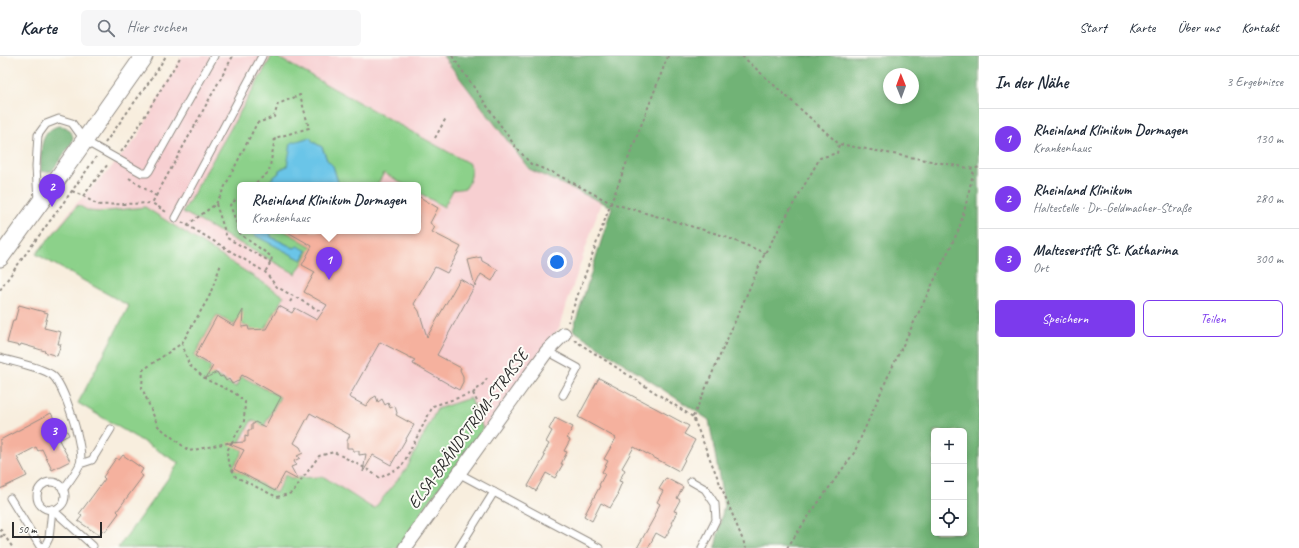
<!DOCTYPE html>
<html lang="de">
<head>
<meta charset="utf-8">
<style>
	body { margin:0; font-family:Caveat,sans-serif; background:#f6f6f7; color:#1f2937 }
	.controls { position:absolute; right:12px; bottom:12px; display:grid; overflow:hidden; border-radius:6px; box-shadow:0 2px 6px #0003 }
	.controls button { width:36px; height:36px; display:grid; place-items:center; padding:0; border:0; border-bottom:1px solid #e0e1e3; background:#fff; color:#1f2937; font:20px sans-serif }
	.compass { position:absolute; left:883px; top:12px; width:36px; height:36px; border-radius:50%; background:#fff; box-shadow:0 2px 6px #0003; rotate:359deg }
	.scale { position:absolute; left:12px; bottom:10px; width:90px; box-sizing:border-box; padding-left:4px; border:2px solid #2b2b2b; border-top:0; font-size:11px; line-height:14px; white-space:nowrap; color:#2b2b2b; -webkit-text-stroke:3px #fdfcf7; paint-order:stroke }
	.you { position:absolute; left:557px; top:206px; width:14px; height:14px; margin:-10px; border:3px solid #fff; border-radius:50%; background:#1a73e8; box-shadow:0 0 0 6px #1a73e833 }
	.badge { display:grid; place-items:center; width:26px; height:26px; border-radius:50%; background:#7c3aed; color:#fff; font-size:13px; font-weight:700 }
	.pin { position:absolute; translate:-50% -33px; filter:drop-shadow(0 1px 2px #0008) }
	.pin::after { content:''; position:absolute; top:21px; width:14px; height:12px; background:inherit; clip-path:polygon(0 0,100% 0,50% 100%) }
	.popup { position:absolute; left:237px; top:126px; width:184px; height:52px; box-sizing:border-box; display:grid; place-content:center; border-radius:6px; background:#fff; filter:drop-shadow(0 1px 3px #0005); font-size:13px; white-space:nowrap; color:#747a83 }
	.popup b { font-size:15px; color:#1f2937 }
	.popup::after { content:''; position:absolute; left:50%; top:100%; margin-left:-8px; border:8px solid transparent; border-top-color:#fff }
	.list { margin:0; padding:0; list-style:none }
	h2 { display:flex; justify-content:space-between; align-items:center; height:52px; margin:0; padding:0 16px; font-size:17px }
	h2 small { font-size:13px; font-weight:400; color:#747a83 }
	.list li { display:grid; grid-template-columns:26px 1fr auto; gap:12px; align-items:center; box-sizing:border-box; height:60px; padding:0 16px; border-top:1px solid #e0e1e3 }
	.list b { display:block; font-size:15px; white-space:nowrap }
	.list p { margin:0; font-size:13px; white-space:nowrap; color:#747a83 }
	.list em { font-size:13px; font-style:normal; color:#747a83 }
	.actions { display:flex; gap:8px; padding:12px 16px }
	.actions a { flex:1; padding:9px 0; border:1px solid #7c3aed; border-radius:6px; text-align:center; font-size:14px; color:#7c3aed }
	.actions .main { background:#7c3aed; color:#fff }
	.icon { flex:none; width:22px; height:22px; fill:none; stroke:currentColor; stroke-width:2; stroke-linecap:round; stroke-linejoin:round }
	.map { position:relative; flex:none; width:979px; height:492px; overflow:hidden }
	header { display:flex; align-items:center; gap:24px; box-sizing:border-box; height:56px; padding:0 20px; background:#fff; border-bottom:1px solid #e0e1e3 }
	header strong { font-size:19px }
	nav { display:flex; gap:22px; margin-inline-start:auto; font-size:14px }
	.search { width:280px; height:36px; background:#f6f6f7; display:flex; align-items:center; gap:10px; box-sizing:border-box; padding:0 14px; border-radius:6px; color:#747a83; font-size:15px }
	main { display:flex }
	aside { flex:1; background:#fff }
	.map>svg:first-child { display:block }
	.built { fill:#f7cfd1; fill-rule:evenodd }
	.green { fill:#8cd18a; stroke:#5c7e5a }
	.forest { fill:#71b376; stroke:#4e6f50; fill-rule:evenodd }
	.water { fill:#6ac5e8; stroke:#4a788a }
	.building { fill:#f5b19e }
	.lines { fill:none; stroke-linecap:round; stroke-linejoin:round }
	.service-casing { stroke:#928c84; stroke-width:9 }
	.minor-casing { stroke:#928c84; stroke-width:15 }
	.tertiary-casing { stroke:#928c84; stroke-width:19 }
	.path { stroke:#928c84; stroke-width:2; stroke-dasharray:3 3; stroke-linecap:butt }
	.service { stroke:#fff; stroke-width:7 }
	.minor { stroke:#fff; stroke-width:13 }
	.tertiary { stroke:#fff; stroke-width:17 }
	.labels { text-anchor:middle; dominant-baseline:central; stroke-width:4; stroke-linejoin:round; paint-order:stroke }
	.street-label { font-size:17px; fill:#2b2b2b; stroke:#fdfcf7 }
</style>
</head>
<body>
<header>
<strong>Karte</strong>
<div class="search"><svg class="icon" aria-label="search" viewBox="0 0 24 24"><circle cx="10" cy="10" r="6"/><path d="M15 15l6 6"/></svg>Hier suchen</div>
<nav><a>Start</a><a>Karte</a><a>Über uns</a><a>Kontakt</a></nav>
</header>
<main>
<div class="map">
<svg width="979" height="492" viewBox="0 0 979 492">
	<rect width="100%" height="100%" fill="#fdfcf7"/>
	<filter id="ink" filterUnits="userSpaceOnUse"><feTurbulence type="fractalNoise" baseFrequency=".025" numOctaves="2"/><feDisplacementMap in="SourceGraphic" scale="8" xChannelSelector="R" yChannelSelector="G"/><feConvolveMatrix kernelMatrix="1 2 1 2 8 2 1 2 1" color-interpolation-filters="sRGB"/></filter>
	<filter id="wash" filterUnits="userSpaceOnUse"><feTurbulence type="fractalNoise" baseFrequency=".012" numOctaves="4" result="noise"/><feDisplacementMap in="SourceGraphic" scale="16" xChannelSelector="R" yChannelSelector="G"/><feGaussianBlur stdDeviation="0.9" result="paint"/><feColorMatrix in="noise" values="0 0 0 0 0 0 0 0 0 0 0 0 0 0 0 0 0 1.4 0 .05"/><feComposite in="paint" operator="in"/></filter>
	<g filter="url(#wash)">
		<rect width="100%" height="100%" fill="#f8eede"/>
		<path class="built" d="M182,0H443L529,113L601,146L559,272L491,363L399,492H334L78,347L129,250L36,198L75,149L108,115L137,82ZM240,129H418V175H240Z"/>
		<g class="green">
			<path d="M272,0H275L470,108C473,118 471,123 466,132L453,134L444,151L418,136V129H405L384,117L377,129H339L333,110L327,104L322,91L313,86L287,110L279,114V117L264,129H240V148L239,149L240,153V175H254L255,179L302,204L307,195L294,192L271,181L270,175H285L312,191L296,218L183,156Z"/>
			<path d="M78,149L89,155L99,156L145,151L284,240L262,279L236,265L234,269L217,259L194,300L211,311L209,316L236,331L241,320L280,341L264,370L252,364L237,391L243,395L233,412L276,437L285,419L291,422L324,421L374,453L407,412L437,353L470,342L483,373L426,450L398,492H118L179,407L78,347L129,250L36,198Z"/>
		</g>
		<g class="forest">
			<path d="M443,0H979V492H715L724,449L709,364L573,274L612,151L529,113ZM889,18H913V42H889ZM934,375H964V477H934Z"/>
			<path d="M58,70C67,70 70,73 73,81L71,88L52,115L41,116C41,99 38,76 58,70Z"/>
		</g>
		<g class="water">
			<path d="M310,81L313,86L322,91L327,104L333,110L339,129H264L279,117V114L287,110L291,87Z"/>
			<path d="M254,175H270L271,181L294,192L298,190L307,195L302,204L254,179Z"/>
		</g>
		<g id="blocks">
			<g class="building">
				<path d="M418,140L438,152L430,167L435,171L432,176L461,191L447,217L435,211L414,248L419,255L427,281L460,223L474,231L437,299L461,312L460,314L463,320V326L459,334L413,308L415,304L380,286L349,341L366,350L371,343L376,340L378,346L382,343L385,349L388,347L390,352L395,350L397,357L396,359L414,369L391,409L373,399L363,416L366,398L359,399V395H353V392H347V385L350,379L310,357L294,387L300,391L303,397L297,400L300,402L294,405L296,409L291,411L298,424L285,417L275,435L234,413L244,394L227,387L245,386V380L248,381V374H252V368H254L255,366L265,371L281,341L242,319L238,325L232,328L229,323L226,325L223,320L220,321L217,316L206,322L213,310L195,300L217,260L234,270L243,254L242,271L248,270L249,274L266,273L279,250L292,257L295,252L317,264L327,249L304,236L315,216L302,209L312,190L286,175H418Z"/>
				<path d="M481,201L482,205L498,214L492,225L481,218L475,230L468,204Z"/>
				<path d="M19,249L48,257L44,272L61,276L58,288H61L57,300L44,296L45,295L21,288L20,290L7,287L13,264H15Z"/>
				<path d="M599,322L689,370L684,378L695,384L679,415L634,391L622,412L625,414L619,425L622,426L617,438L618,439L610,452L601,447L592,465L584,460L600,430L599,429L605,418L602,416L608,405L604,403L616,382L578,361Z"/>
				<path d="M51,357L58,370L63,367L69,379L59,384L70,405L52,414L42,393L38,395L36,391L17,401L27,420L0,433V384Z"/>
				<path d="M555,362L573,371L567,382L570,384L564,395L567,396L561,408H563L555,422L546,417L536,435L528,430L545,400L543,399L549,388L546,386L552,375L549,373Z"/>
				<path d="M123,399L143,413L140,418L143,420L117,455L119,457L105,476L102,474L99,479L78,465L82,460L79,458L105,423L103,421L116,402L119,404Z"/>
				<path d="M666,422L683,431L677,442L680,444L674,455L677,456L671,467L673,468L665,482L656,477L648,492H637L655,460L654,459L660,448L657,446L663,435L659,433Z"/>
			</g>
		</g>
	</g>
	<g filter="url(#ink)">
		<use href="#blocks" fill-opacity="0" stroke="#928c84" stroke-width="1"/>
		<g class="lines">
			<g class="service-casing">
				<g id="service">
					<path d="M38,144L36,111L38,79L46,68L59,63L72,67L85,85L142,117H147L149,115L214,0"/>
					<path d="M175,162L262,0"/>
					<path d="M547,295L578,312L563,339"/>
					<path d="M0,302C14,306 41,311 52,319C64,328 85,393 80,408C77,415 68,427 63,434"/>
					<path d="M80,408L92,404L111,373"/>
					<path d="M458,417L599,492"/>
					<path d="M691,425L705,433L715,448L716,464L702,492"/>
					<circle cx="51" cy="440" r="14"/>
					<path d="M10,442L41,492"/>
					<path d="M52,453L93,490"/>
					<path d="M44,492L49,482L52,453"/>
					<path d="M459,492L494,436"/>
				</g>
			</g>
			<g class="minor-casing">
				<path id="minor" d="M405,492L547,295L564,278"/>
			</g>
			<g class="tertiary-casing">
				<path id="tertiary" d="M0,202L58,122L144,0"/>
			</g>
			<g class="path">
				<path d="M452,0L515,90L531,108L554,117L611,147L568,266"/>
				<path d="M668,0L611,147L721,179L765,197"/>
				<path d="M742,0L839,88L974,113L979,111"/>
				<path d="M435,82L446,62"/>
				<path d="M105,87L152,22L166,0"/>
				<path d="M121,96L131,83L181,0"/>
				<path d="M129,122L156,140L152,147L168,157"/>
				<path d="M72,135L83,140L98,149L152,147"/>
				<path d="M83,140L108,108"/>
				<path d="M156,140L233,0"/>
				<path d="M240,140L230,149L241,179L272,201L271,206L265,216"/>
				<path d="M216,148L227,182L271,206"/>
				<path d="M182,166L265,216L277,231L322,256"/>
				<path d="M187,169L216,148L257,67L274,61L278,48L300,39L309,72L275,82L269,116L253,129"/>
				<path d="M0,234C31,189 65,146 96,101"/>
				<path d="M290,246L293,241"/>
				<path d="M574,284L693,361L746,492"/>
				<path d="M182,287L189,309L207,324L235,337L245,346L244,365L232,386L189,395L158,370L142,332L143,314L182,287L209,241L221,208"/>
				<path d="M473,337L485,362"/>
				<path d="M693,361L765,197L820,102L837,97L839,88"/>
				<path d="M232,386L227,395L228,406L236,421L277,441L292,437L319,400L334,396L365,412L380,422L402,410L433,350L473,337L485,326L488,320"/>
				<path d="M0,473L13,492"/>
				<path d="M0,481L4,479"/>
				<path d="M787,492L808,461L854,397L889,318L959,173L966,148L974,113"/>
			</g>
			<use href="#service" class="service"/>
			<use href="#minor" class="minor"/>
			<use href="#tertiary" class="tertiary"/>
		</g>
	</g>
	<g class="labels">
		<g class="street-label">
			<text transform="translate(468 373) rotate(-54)">ELSA-BRÄNDSTRÖM-STRASSE</text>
		</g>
	</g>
</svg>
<div class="controls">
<button>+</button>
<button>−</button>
<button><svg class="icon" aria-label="locate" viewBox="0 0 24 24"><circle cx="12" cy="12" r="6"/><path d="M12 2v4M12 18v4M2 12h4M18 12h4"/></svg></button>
</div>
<svg class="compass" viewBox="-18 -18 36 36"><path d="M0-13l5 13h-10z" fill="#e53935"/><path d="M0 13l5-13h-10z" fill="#747a83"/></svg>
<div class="scale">50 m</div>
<div class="you"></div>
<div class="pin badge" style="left:329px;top:224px">1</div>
<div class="popup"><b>Rheinland Klinikum Dormagen</b>Krankenhaus</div>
<div class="pin badge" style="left:52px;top:151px">2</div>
<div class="pin badge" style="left:54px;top:395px">3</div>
</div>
<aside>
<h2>In der Nähe<small>3 Ergebnisse</small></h2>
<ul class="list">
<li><span class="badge">1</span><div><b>Rheinland Klinikum Dormagen</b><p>Krankenhaus</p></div><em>130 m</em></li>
<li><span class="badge">2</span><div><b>Rheinland Klinikum</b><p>Haltestelle · Dr.-Geldmacher-Straße</p></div><em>280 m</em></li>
<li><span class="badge">3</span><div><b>Malteserstift St. Katharina</b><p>Ort</p></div><em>300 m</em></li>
</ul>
<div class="actions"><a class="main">Speichern</a><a>Teilen</a></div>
</aside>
</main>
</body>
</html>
